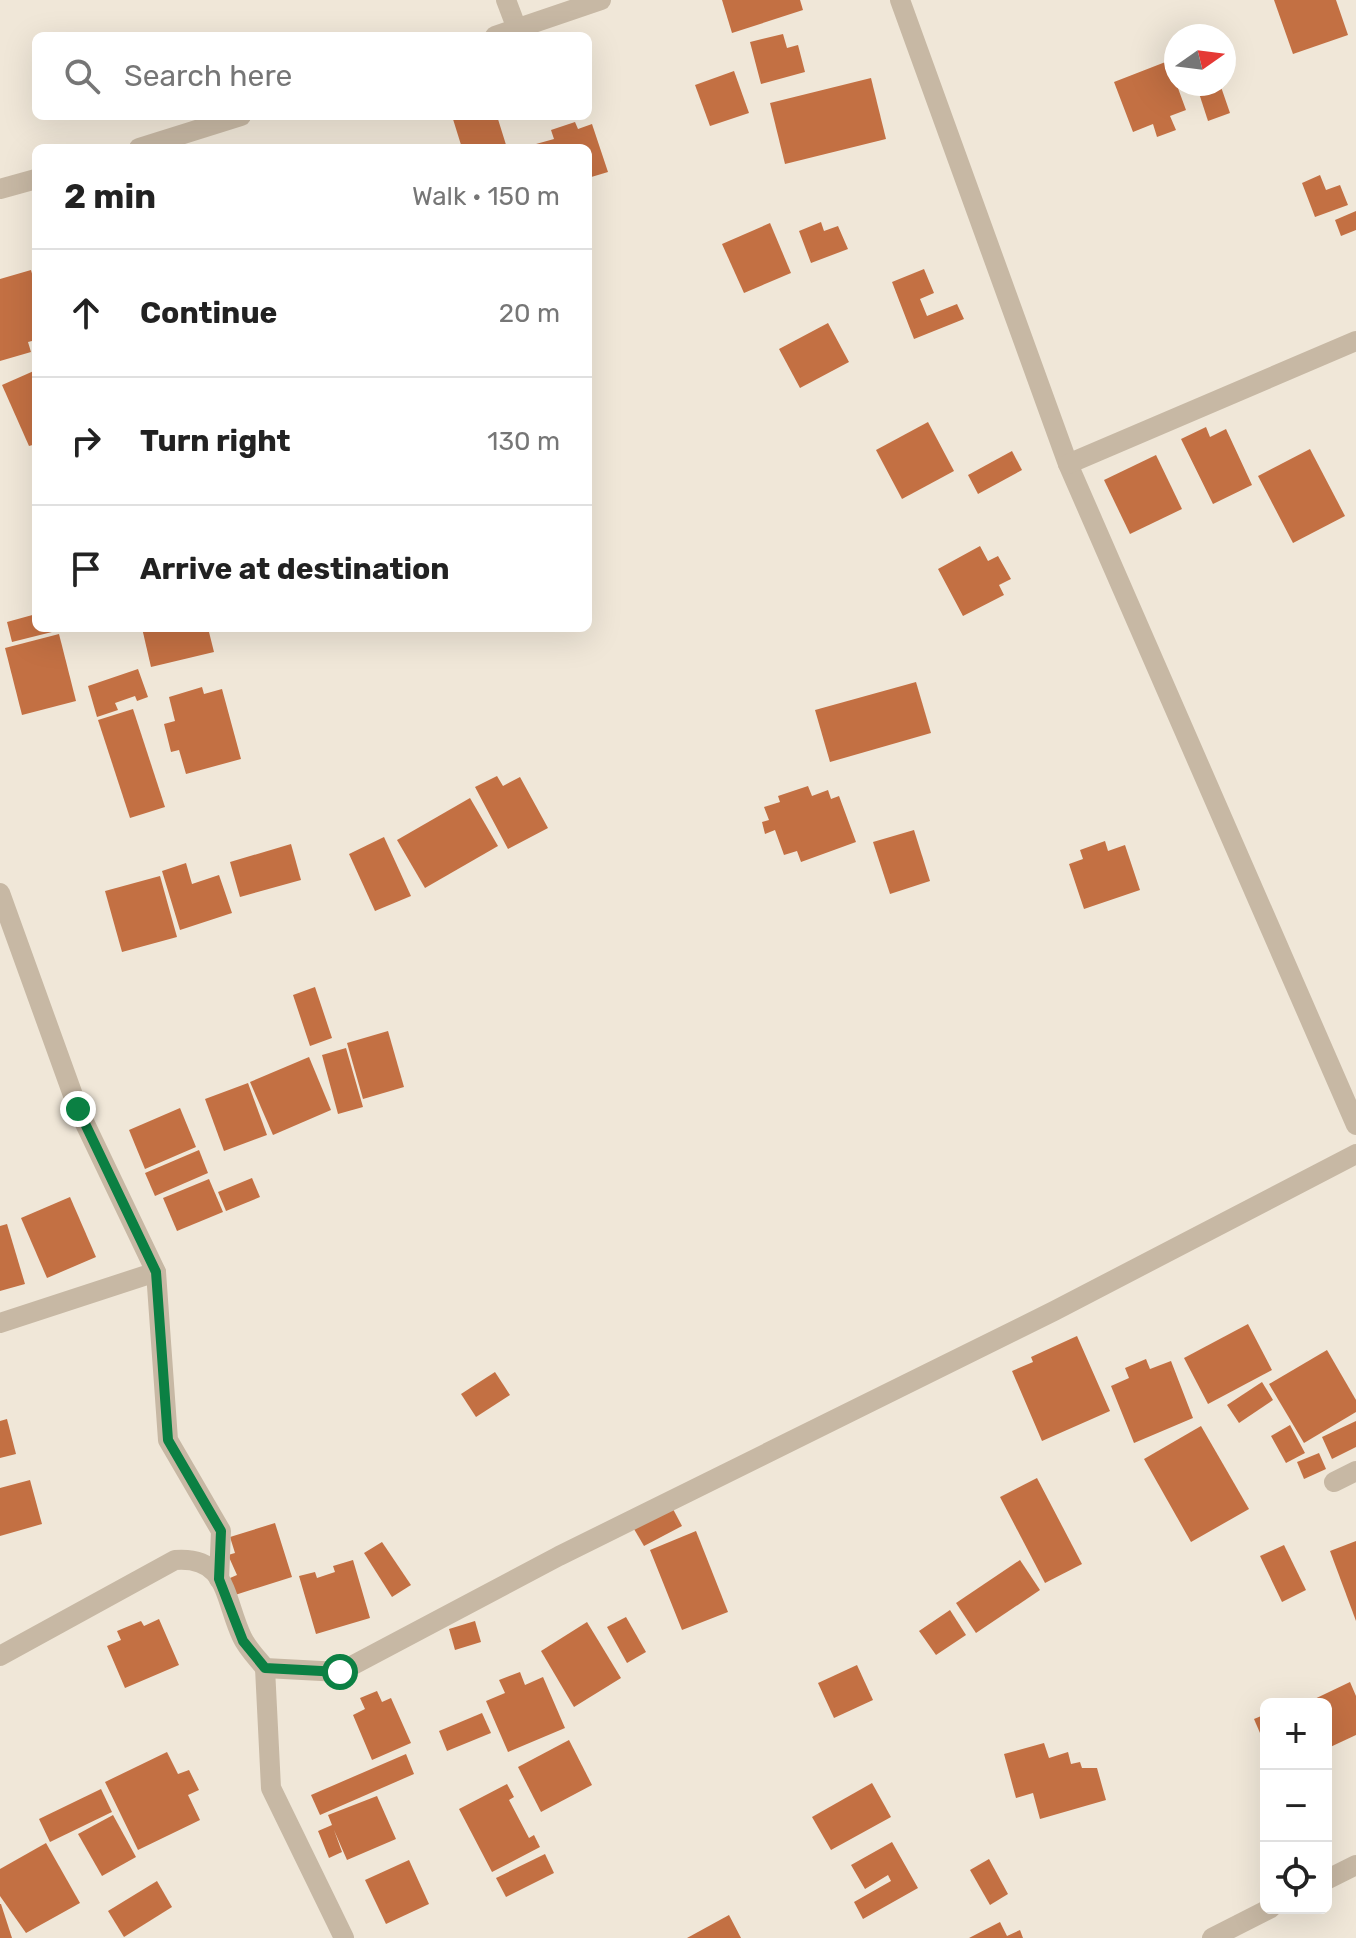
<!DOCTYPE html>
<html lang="en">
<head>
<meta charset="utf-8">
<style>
	body { margin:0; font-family:Rubik,sans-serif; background:#f2f2f2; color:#222 }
	.controls { position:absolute; right:24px; bottom:24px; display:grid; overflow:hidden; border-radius:12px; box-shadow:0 8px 32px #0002 }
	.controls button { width:72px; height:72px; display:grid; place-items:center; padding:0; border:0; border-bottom:2px solid #e0e0e0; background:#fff; color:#222; font:40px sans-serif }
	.compass { position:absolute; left:1164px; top:24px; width:72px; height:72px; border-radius:50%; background:#fff; box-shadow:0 8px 32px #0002; rotate:76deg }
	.stop { position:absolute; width:24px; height:24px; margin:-18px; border:6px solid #0b8043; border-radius:50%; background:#fff }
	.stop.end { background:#0b8043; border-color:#fff; box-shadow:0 2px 8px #0008 }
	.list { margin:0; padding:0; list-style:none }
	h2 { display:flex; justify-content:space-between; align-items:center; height:104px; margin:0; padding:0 32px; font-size:34px }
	h2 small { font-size:26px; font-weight:400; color:#767676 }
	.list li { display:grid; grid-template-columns:52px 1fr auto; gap:24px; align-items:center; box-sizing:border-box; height:128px; padding:0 32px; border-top:2px solid #e0e0e0 }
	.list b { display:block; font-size:30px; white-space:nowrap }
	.list em { font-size:26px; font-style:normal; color:#767676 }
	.icon { flex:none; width:44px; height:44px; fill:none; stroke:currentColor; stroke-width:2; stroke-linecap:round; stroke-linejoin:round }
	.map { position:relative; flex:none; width:1356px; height:1938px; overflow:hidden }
	.search { position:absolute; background:#fff; box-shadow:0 8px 32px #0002; left:32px; top:32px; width:560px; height:88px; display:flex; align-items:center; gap:20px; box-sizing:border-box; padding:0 28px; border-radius:12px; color:#767676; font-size:30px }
	.panel { position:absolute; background:#fff; box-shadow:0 8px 32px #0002; left:32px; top:144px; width:560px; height:488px; border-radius:12px }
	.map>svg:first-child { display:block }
	.building { fill:#c37043 }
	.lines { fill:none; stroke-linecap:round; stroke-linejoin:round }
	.minor { stroke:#c7b8a4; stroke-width:20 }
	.route { stroke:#0b8043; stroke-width:10 }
</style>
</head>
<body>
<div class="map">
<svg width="1356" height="1938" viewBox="0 0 1356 1938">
	<rect width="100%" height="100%" fill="#f0e7d8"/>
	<g class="building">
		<path d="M722,0H800L803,10L732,33Z"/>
		<path d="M1274,0H1336L1348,35L1293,54Z"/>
		<path d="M783,34L787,48L798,45L805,72L761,84L750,42Z"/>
		<path d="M1168,61L1186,110L1170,116L1176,130L1157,137L1153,124L1133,132L1114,82Z"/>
		<path d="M734,71L749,113L710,126L695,85Z"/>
		<path d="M871,78L886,139L785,164L770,103Z"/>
		<path d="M1196,84H1220L1230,113L1208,121Z"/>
		<path d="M452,116H497L507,148H462Z"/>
		<path d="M575,122L578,129L592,124L608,172L588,178V148H537L536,144L554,139L551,130Z"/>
		<path d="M1320,175L1326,190L1340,185L1348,205L1315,217L1302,183Z"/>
		<path d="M1356,211V230L1341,236L1335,220Z"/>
		<path d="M821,222L824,231L838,226L848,249L811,263L799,231Z"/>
		<path d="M770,223L791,273L744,293L722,244Z"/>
		<path d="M924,269L934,293L920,299L927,316L957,304L964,319L914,339L892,282Z"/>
		<path d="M31,270L36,288V340L28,342L31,352L0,361V279Z"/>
		<path d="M828,323L849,362L800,388L779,349Z"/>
		<path d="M36,370V444L29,446L2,385Z"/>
		<path d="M928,422L954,471L902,499L876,450Z"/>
		<path d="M1206,427L1210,437L1226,429L1252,485L1213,504L1181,439Z"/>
		<path d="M1310,449L1345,516L1293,543L1258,476Z"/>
		<path d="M1012,451L1022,470L978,494L968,475Z"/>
		<path d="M1156,455L1182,509L1130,534L1104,480Z"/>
		<path d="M980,546L988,561L998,556L1011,579L999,585L1004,595L963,616L938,569Z"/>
		<path d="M36,614V628L64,629L12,642L7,622Z"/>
		<path d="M142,628H208L214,652L151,667Z"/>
		<path d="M59,634L76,701L22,715L5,648Z"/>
		<path d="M138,669L148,697L137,701L135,696L115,703L118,710L97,717L88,686Z"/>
		<path d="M916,682L931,733L830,762L815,710Z"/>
		<path d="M202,687L204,694L222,689L241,759L186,774L179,750L171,752L164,724L175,721L169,697Z"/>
		<path d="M133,709L165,807L130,818L98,720Z"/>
		<path d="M497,776L503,786L520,777L548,828L508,849L475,787Z"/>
		<path d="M808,786L812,796L828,790L831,799L839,796L856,842L801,862L797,851L784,855L775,830L765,834L762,822L769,820L764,807L780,802L778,796Z"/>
		<path d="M470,798L498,846L425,888L397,840Z"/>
		<path d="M914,830L930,881L890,894L873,842Z"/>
		<path d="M384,837L411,896L375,911L349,854Z"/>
		<path d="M1105,841L1108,851L1125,845L1140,890L1084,909L1069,864L1083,859L1080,850Z"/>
		<path d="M291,844L301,880L240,897L230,862Z"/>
		<path d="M186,863L192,884L219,875L232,913L180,930L162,871Z"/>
		<path d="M160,876L177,937L122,952L105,891Z"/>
		<path d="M315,987L332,1038L310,1046L293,995Z"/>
		<path d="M388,1031L404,1087L363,1099L347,1043Z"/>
		<path d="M346,1048L363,1107L338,1114L322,1055Z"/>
		<path d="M309,1057L331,1110L273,1135L250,1082Z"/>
		<path d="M248,1083L267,1135L224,1151L205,1099Z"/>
		<path d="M180,1108L196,1147L145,1169L129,1130Z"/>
		<path d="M199,1150L208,1173L155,1196L145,1173Z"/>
		<path d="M252,1178L260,1197L226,1211L218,1192Z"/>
		<path d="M209,1179L223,1212L177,1231L163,1198Z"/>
		<path d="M70,1197L96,1257L47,1278L21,1218Z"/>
		<path d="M7,1224L25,1284L0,1291V1226Z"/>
		<path d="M1248,1324L1272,1370L1208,1404L1184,1358Z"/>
		<path d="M1077,1336L1110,1411L1042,1441L1012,1371L1033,1362L1031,1357Z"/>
		<path d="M1327,1350L1356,1400V1412L1304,1443L1269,1384Z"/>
		<path d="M1146,1359L1150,1369L1171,1361L1193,1418L1134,1443L1111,1386L1129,1378L1125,1368Z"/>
		<path d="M495,1372L510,1395L476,1417L461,1394Z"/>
		<path d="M1262,1382L1273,1400L1239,1423L1227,1405Z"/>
		<path d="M7,1419L16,1454L0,1458V1421Z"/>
		<path d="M1356,1421V1447L1332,1459L1322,1437Z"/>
		<path d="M1290,1425L1305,1453L1286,1463L1271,1436Z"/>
		<path d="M1201,1426L1249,1509L1191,1542L1144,1459Z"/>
		<path d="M1319,1453L1326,1469L1304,1479L1297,1462Z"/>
		<path d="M1037,1478L1082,1564L1045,1583L1000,1497Z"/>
		<path d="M30,1480L42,1524L0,1536V1488Z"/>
		<path d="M673,1509L682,1526L644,1546L634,1529Z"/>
		<path d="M275,1523L292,1577L235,1595L230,1578L237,1575L228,1555L235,1553L230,1537Z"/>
		<path d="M696,1531L728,1612L682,1630L650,1550Z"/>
		<path d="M1356,1541V1621L1330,1551Z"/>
		<path d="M382,1542L411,1585L392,1597L364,1553Z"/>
		<path d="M1284,1545L1306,1590L1282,1602L1260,1556Z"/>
		<path d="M353,1560L370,1618L316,1634L299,1576L315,1572L317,1578L335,1572L333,1566Z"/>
		<path d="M1020,1560L1040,1590L976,1633L956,1603Z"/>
		<path d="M950,1610L966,1635L936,1655L919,1631Z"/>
		<path d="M626,1617L646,1652L627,1663L607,1627Z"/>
		<path d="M159,1619L179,1665L125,1688L107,1646L121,1640L117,1631L141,1621L144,1626Z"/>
		<path d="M475,1621L481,1642L455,1650L449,1629Z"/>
		<path d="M587,1622L621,1678L574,1707L541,1651Z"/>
		<path d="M857,1665L873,1700L834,1718L818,1683Z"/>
		<path d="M520,1672L525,1685L543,1677L565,1728L508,1752L486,1701L505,1693L499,1680Z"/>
		<path d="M1350,1682L1356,1696V1735L1326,1749V1704H1304Z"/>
		<path d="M377,1691L382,1702L391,1698L411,1743L372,1760L353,1715L365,1709L360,1698Z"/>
		<path d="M482,1713L491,1733L447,1751L439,1731Z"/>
		<path d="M1266,1714V1747L1254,1719Z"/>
		<path d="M569,1740L592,1785L541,1812L518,1767Z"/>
		<path d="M1044,1743L1049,1758L1068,1752L1071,1764L1080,1762L1082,1768H1097L1106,1800L1040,1819L1033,1793L1016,1798L1004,1754Z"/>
		<path d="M167,1752L178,1774L189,1770L199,1790L188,1795L200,1820L138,1850L105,1782Z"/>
		<path d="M406,1754L414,1774L320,1815L311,1795Z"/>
		<path d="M872,1783L891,1817L831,1850L812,1817Z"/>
		<path d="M507,1784L514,1797L509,1800L529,1838L534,1835L540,1847L492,1872L459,1809Z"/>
		<path d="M101,1789L112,1812L50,1842L39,1819Z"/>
		<path d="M377,1796L396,1839L347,1860L334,1830L342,1852L329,1858L318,1831L332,1825L328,1815Z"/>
		<path d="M113,1815L136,1857L102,1876L78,1834Z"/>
		<path d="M892,1842L918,1888L863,1919L854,1902L891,1881L888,1875L865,1889L851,1865Z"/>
		<path d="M46,1843L80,1903L26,1933L0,1896V1869Z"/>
		<path d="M545,1854L554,1873L506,1897L496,1878Z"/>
		<path d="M989,1859L1008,1894L990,1905L970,1870Z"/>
		<path d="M409,1860L429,1904L386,1924L365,1880Z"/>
		<path d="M157,1881L172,1907L124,1937L108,1911Z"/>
		<path d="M0,1904H1L12,1938H0Z"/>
		<path d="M729,1915L741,1938H687Z"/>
		<path d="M1000,1922L1007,1936L1020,1930L1023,1938H969Z"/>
	</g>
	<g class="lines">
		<g class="minor">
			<path d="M506,0L517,29"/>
			<path d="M900,0L1068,464L1356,1125"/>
			<path d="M495,36L601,0"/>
			<path d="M139,148L241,116"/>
			<path d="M0,189L36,179"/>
			<path d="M1068,464L1356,341"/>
			<path d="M0,893L78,1109L156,1272L168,1440L221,1531L219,1579"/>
			<path d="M0,1323L156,1272"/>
			<path d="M1334,1482L1356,1471"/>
			<path d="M0,1656L175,1560C228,1556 224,1599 242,1637C247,1648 257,1658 265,1668L340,1672L559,1556L1054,1311L1356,1154"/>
			<path d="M265,1668L271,1788L344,1938"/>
			<path d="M1326,1880L1356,1865"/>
			<path d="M1212,1938L1271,1908"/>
		</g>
	</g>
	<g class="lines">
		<path class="route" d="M78,1109L156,1272L168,1440L221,1531L219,1579L243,1641L265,1668L340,1672"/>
	</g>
</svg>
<div class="controls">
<button>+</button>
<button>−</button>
<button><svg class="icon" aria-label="locate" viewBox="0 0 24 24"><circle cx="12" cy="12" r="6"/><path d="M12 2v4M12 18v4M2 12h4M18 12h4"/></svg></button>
</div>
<svg class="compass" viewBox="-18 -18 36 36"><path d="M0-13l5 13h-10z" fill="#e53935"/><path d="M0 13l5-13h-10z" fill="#767676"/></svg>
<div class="stop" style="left:340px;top:1672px"></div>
<div class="stop end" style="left:78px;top:1109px"></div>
<div class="search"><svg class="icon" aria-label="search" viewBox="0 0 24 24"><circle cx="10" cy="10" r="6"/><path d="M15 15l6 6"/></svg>Search here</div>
<section class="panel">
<h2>2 min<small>Walk · 150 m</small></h2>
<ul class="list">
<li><svg class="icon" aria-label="ahead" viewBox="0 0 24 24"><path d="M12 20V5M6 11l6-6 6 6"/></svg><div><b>Continue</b></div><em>20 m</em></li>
<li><svg class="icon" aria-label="right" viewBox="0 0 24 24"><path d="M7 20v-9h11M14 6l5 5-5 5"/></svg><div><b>Turn right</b></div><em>130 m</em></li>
<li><svg class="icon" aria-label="arrive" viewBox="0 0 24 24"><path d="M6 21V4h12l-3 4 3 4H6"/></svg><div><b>Arrive at destination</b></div></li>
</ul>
</section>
</div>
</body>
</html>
